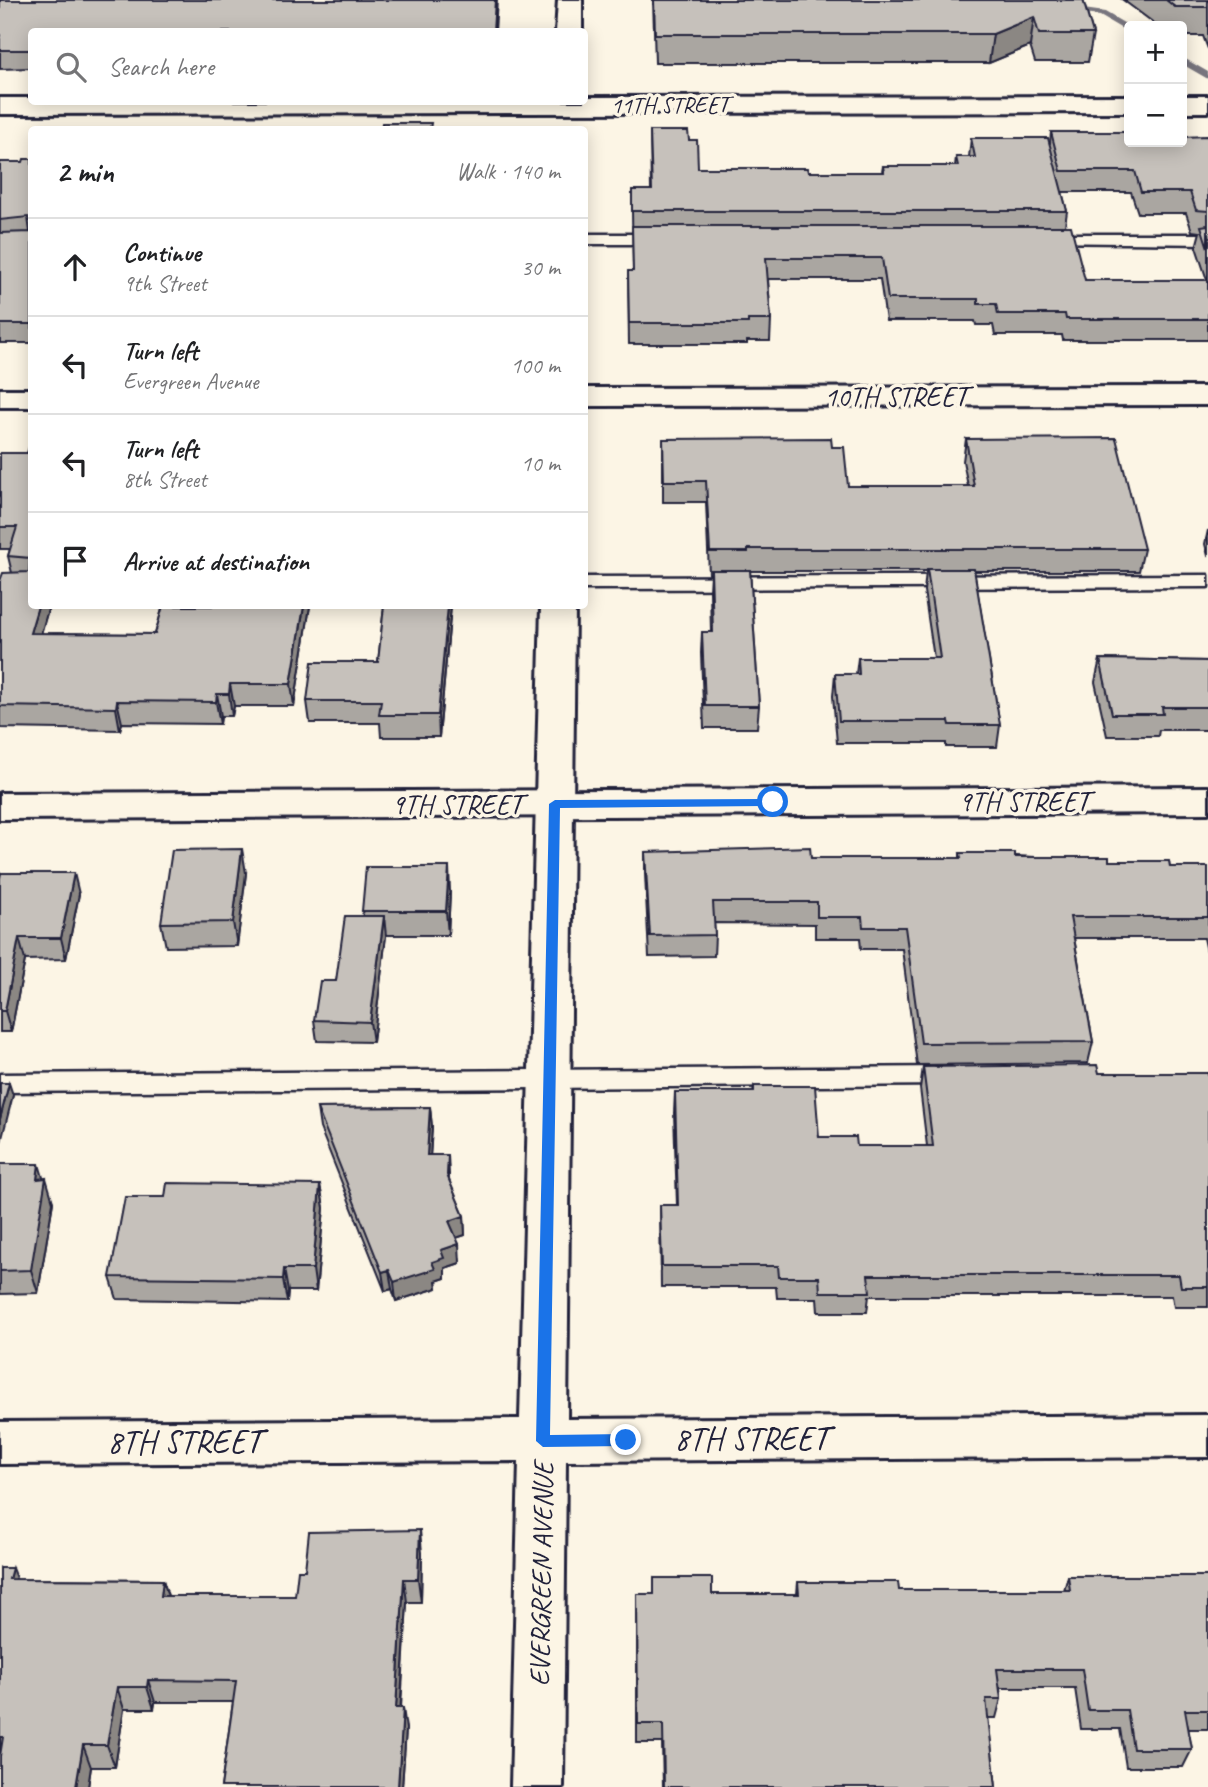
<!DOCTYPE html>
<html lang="en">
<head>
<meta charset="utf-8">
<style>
	body { margin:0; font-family:Caveat,sans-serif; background:#f6f6f6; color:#202124 }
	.controls { position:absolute; right:21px; top:21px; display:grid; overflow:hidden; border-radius:7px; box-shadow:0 4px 18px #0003 }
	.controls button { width:63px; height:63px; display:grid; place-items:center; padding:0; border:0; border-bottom:2px solid #e0e0e0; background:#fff; color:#202124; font:35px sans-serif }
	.stop { position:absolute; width:21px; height:21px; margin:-16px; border:5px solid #1a73e8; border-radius:50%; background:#fff }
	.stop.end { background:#1a73e8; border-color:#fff; box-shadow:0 2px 7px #0008 }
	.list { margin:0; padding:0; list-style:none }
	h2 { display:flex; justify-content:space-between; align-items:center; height:91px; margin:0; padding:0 28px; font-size:30px }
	h2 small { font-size:23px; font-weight:400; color:#757577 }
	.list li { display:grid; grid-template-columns:46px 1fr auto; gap:21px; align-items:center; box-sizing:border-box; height:98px; padding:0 28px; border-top:2px solid #e0e0e0 }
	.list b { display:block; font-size:26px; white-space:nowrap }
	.list p { margin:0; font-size:23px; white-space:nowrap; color:#757577 }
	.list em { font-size:23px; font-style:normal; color:#757577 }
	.icon { flex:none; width:38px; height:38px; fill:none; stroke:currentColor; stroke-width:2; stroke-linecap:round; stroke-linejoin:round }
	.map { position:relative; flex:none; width:1208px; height:1787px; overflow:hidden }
	.search { position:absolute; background:#fff; box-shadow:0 4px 18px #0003; left:28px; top:28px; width:560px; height:77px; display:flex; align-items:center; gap:18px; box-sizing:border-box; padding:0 24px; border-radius:7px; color:#757577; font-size:26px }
	.panel { position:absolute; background:#fff; box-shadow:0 4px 18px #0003; left:28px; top:126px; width:560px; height:483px; border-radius:7px }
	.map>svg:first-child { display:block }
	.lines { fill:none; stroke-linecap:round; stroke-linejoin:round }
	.stream { fill:#78757e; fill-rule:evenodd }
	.service-casing { stroke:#22223b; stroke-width:5 }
	.minor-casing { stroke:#22223b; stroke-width:6 }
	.tertiary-casing { stroke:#22223b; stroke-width:6 }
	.service { fill:#fcf5e5; fill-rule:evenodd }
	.minor { fill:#fcf5e5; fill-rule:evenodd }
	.tertiary { fill:#fcf5e5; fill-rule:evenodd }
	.wall { fill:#aaa6a1; stroke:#22223b; stroke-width:2; fill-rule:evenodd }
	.shaded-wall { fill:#8b8783; stroke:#22223b; stroke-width:2 }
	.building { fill:#c6c1bb; stroke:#22223b; stroke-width:2 }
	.route { fill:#1a73e8 }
	.labels { text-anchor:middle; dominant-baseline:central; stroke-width:7; stroke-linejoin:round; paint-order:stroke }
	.far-street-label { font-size:23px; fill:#22223b; stroke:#fcf5e5 }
	.street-label { font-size:28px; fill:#22223b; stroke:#fcf5e5 }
	.near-street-label { font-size:33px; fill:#22223b; stroke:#fcf5e5 }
</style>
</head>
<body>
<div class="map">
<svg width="1208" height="1787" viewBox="0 0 1208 1787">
	<rect width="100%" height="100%" fill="#fcf5e5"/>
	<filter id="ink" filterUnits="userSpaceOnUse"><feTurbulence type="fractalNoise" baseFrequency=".0143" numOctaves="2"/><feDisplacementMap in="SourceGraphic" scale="14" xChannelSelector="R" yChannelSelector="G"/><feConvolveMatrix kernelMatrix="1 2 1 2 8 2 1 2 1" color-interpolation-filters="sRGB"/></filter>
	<g filter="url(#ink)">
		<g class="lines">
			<g class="stream">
				<path d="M1069,7L1105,12L1129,26V33L1100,16L1066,12V8Z"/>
				<path d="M1182,57L1208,72V79L1182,64Z"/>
			</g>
			<g class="service-casing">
				<g id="service">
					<path d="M584,234H659L667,239L659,244H584Z"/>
					<path d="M1045,234H1208V244L1040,242V236Z"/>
					<path d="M1208,575V587L584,589V577Z"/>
					<path d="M950,1067L958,1070L961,1076L958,1082L950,1085L0,1092V1074Z"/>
				</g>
			</g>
			<g class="minor-casing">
				<g id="minor">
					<path d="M558,0H582V32H556Z"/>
					<path d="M1129,96V112L0,114V98H32V102H584V97Z"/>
					<rect x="1182" y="96" width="26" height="16"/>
					<path d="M1208,387V405L584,406V388Z"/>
					<rect x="0" y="389" width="32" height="18"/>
					<path d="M541,606H575L567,1419L1208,1415V1457L566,1461L563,1787H511L519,1461L0,1464V1422L520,1419Z"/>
				</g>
			</g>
			<g class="tertiary-casing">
				<path id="tertiary" d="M1208,787V813L0,819V793Z"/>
			</g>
			<use href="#service" class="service"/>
			<use href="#minor" class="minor"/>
			<use href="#tertiary" class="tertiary"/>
		</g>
		<g class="wall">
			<path d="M0,0L32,32V68L0,69Z"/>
			<path d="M653,0H1083L1093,34L1088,62H1035L1030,46L989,63H655Z"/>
			<path d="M1123,0H1208V49L1203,36H1182V26H1158Z"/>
			<path d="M650,131L689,140L698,168L808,172H882L883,166H955L956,157H969L971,138L1050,143L1051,132L1129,142L1208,136V340H1063L1062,335H995L993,325H976L975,321H886L880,279H768L771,320L770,341H747V344H629L628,271H633L632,210L651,190ZM1062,192H1131L1138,213H1186L1192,231L1200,232L1196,247L1207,280H1085L1065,226L1067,211Z"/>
			<path d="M32,159V343H0V162H23Z"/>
			<path d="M663,439L832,447L848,486H968L963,461L966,439L1144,549L1139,571H974L1000,725L997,747H946V743H837L833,696L835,674H856L858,658H934L924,591L926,571H750L759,706L757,728H704L701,653L702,632H711L710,591L711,574H709L706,502H663Z"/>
			<path d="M0,453H27L32,606H49L41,633L155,634L163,606H310L294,706H234L232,716H221L220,724L122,723L120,730L0,728V581L12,573L8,556L10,549H0Z"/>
			<path d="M1208,530V556L1205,544Z"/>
			<path d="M384,606H451L439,737H381L380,723H310L307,701L378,662Z"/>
			<path d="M1100,659L1208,661V730H1159L1158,736H1107L1095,682Z"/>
			<path d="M645,852L811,858H960V853L1109,861L1170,867H1208V956L1204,938H1074L1093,1042L1088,1063L917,1065L902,949H861L860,938H815V924L714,923L715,935L714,956L649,957L645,874Z"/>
			<path d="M246,873L237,946L166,947L161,923Z"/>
			<path d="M0,878L79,894L66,959L25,960L11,1032H0Z"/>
			<path d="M450,891L448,935H386L373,1042L317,1041L314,1020L336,981L363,916L362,911Z"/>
			<path d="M923,1067L1099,1073H1208V1307H1174L1172,1296H869L867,1312H818L817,1298H777L776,1287H661L660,1205H677L674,1113L675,1092H753L754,1086L819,1137L857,1146H927L920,1088Z"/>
			<path d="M430,1107L432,1127L430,1155L449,1174V1181L464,1216L465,1235L456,1238L460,1263L445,1268V1278L436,1281L437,1288L396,1301L392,1289L385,1291L320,1128L317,1108Z"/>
			<path d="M0,1164L44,1179L53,1202L38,1293L0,1294Z"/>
			<path d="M320,1185L324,1208L316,1291H288L287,1302L117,1299L110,1277L165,1197Z"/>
			<path d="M422,1553L421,1602H407L401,1708L406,1729L402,1787H221L233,1702H155L154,1709H124L115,1767H91L88,1787H0V1568L16,1579L163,1580L168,1596H295L305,1570Z"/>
			<path d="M1068,1576H1208V1729H1188L1192,1749L1183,1767H1126L1120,1729H1081L1075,1688H1000L1001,1699L996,1718H988L996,1787H663L662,1743H637V1594H654V1578L712,1594H797L798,1582L899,1590H1064Z"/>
		</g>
		<g class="shaded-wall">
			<path d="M495,0H497L495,32H493Z"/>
			<path d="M1034,17L1030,46L989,63L993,34Z"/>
			<path d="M38,606H49L35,655L30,633Z"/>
			<path d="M304,606H310L294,706L291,684Z"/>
			<path d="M448,606H451L439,737L438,715Z"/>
			<path d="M230,684L234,706L232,716L229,694Z"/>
			<path d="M217,694L221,716L220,724L216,702Z"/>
			<path d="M117,701L122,723L120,730L116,708Z"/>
			<path d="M242,849L246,873L237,946L233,922Z"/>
			<path d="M449,867L450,891L448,935L446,911Z"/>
			<path d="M74,873L79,894L66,959L61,938Z"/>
			<path d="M384,916L386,936L373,1042L370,1022Z"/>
			<path d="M19,938L25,960L11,1032L5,1011Z"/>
			<path d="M9,1083L13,1095L0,1146V1119Z"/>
			<path d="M430,1107L432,1127L429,1174L427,1155Z"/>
			<path d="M448,1155L449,1174L448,1195L447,1175Z"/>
			<path d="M39,1164L45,1184L46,1178L53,1202L38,1293L31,1270L37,1179Z"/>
			<path d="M320,1185L324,1208L316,1291L313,1269Z"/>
			<path d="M464,1216L465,1235L450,1240L449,1221Z"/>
			<path d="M459,1244L460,1263L445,1268V1278L436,1281L437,1288L396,1301L394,1282L432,1262L441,1250Z"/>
			<path d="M284,1269L288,1291L287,1302L283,1279Z"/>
			<path d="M389,1270L392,1289L385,1291L382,1272Z"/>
			<path d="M420,1530L422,1553L421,1602L418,1579Z"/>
			<path d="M12,1568L21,1591L9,1579Z"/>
			<path d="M404,1579L407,1602L399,1729L396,1708Z"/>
			<path d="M163,1580L170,1603L161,1596Z"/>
			<path d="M148,1680L155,1702L154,1709L147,1687Z"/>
			<path d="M117,1687L124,1709L115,1767L107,1745Z"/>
			<path d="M403,1708L406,1729L402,1787H398Z"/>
			<path d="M83,1745L91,1767L88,1787H76Z"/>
		</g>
		<g class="building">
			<path d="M0,0H495L493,32H32V50H0Z"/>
			<path d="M654,0H1083L1093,34H1039L1034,17L993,34H655Z"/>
			<path d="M1166,0H1208V7H1175Z"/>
			<path d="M382,123H431L430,129L435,130H271L381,129Z"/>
			<path d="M650,131H688L689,140H697L698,168H807L808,172H884L883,166H958L956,157H975L971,138H1048L1067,211H632V190H652Z"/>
			<path d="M1051,132H1129V142H1182V137L1208,136V211L1196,210L1190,192H1141L1135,171H1061Z"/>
			<path d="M24,159H32V324H0V233L30,232L28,217L0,220V162H23Z"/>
			<path d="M1208,225V248L1201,226Z"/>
			<path d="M632,226H1071L1085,280H1208V319H1066L1065,314H998L996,304H978V299H888L882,258H766L771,320H748V323H629L628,271H633Z"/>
			<path d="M32,438V606H38L30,633L155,634L163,606H304L291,684H230L229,694H217L216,702L117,701L116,708L0,706V581L3,573L29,572L30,558L8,556L17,527H0V453H27Z"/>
			<path d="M831,438L832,447H844L848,486H974L966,439L1116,438L1144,549H748V552H710L706,481H664L663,439Z"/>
			<path d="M927,569H974L1000,725H950L949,721H839L835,674H859L858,658H940Z"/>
			<path d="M711,570H750L759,706H705L702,632H713Z"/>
			<path d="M384,606H448L438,715H379L381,701H307L312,662H378Z"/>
			<path d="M1100,659L1208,661V707H1162L1163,714H1112Z"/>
			<path d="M810,847L811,858H961L960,853H1015V857H1109V861H1169L1170,867H1208V917H1070L1093,1042L921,1043L905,927H863L862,917H817V902H713L715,935L650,936L645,852Z"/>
			<path d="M242,849L233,922L161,923L172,850Z"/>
			<path d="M366,867H449L446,911H362Z"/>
			<path d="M1,873H74L61,938H19L5,1011H0V878Z"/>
			<path d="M345,916H384L370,1022L314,1020L320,981H336Z"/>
			<path d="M1097,1065L1099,1073H1208V1287H1181L1179,1275H868L870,1292H820L819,1277H779L778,1266H662L660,1205H678L675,1092H754V1086H815L819,1137H856L857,1146H933L923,1067Z"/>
			<path d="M0,1083H9L0,1119Z"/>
			<path d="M430,1107L427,1155H448L447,1175L464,1216L449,1221L459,1244L441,1250L444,1258L432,1262L435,1269L394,1282L389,1270L382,1272L317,1108Z"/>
			<path d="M0,1164H39L37,1179L46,1178L31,1270L0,1271Z"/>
			<path d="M167,1183L320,1185L313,1269H284L283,1279L110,1277L125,1197H165Z"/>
			<path d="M420,1530L418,1579H404L396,1708H403L398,1787H221L236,1681L148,1680L147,1687H117L107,1745H83L76,1787H0V1756L3,1737H0V1568H12L9,1579L163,1580L161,1596H295L298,1570H305L309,1532Z"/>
			<path d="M1068,1576H1208V1710H1185L1192,1749H1133L1127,1710H1088L1082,1669H997L1001,1699H986L996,1787H664L663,1724H638L637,1594H654V1578H712V1594H799L798,1582H898L899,1590H1070Z"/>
		</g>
	</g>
	<path class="route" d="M773,799L778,802L773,806L560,808L550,1435L626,1434L633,1440L626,1446L543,1447L536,1441L549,804L555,800Z"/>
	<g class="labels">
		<g class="far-street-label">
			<text x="670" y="105">11TH STREET</text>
		</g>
		<g class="street-label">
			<text x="896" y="396">10TH STREET</text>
			<text x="1024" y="801">9TH STREET</text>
			<text x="457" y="804">9TH STREET</text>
			<text transform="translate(541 1574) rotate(-89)">EVERGREEN AVENUE</text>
		</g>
		<g class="near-street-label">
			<text x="751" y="1439">8TH STREET</text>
			<text x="184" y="1442">8TH STREET</text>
		</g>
	</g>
</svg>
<div class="controls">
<button>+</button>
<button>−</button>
</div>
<div class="stop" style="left:773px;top:802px"></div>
<div class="stop end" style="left:626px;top:1440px"></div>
<div class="search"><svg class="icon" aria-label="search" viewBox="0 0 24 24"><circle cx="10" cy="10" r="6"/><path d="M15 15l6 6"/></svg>Search here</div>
<section class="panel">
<h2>2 min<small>Walk · 140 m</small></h2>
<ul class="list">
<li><svg class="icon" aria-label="ahead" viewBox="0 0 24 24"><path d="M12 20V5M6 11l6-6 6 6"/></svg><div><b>Continue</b><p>9th Street</p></div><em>30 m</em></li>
<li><svg class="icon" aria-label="left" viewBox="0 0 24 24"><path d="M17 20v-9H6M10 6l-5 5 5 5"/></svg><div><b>Turn left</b><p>Evergreen Avenue</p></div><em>100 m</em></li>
<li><svg class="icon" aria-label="left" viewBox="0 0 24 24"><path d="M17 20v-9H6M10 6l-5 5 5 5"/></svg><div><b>Turn left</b><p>8th Street</p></div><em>10 m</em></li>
<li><svg class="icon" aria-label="arrive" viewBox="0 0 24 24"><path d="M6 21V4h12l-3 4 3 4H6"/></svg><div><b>Arrive at destination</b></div></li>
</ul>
</section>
</div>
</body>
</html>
